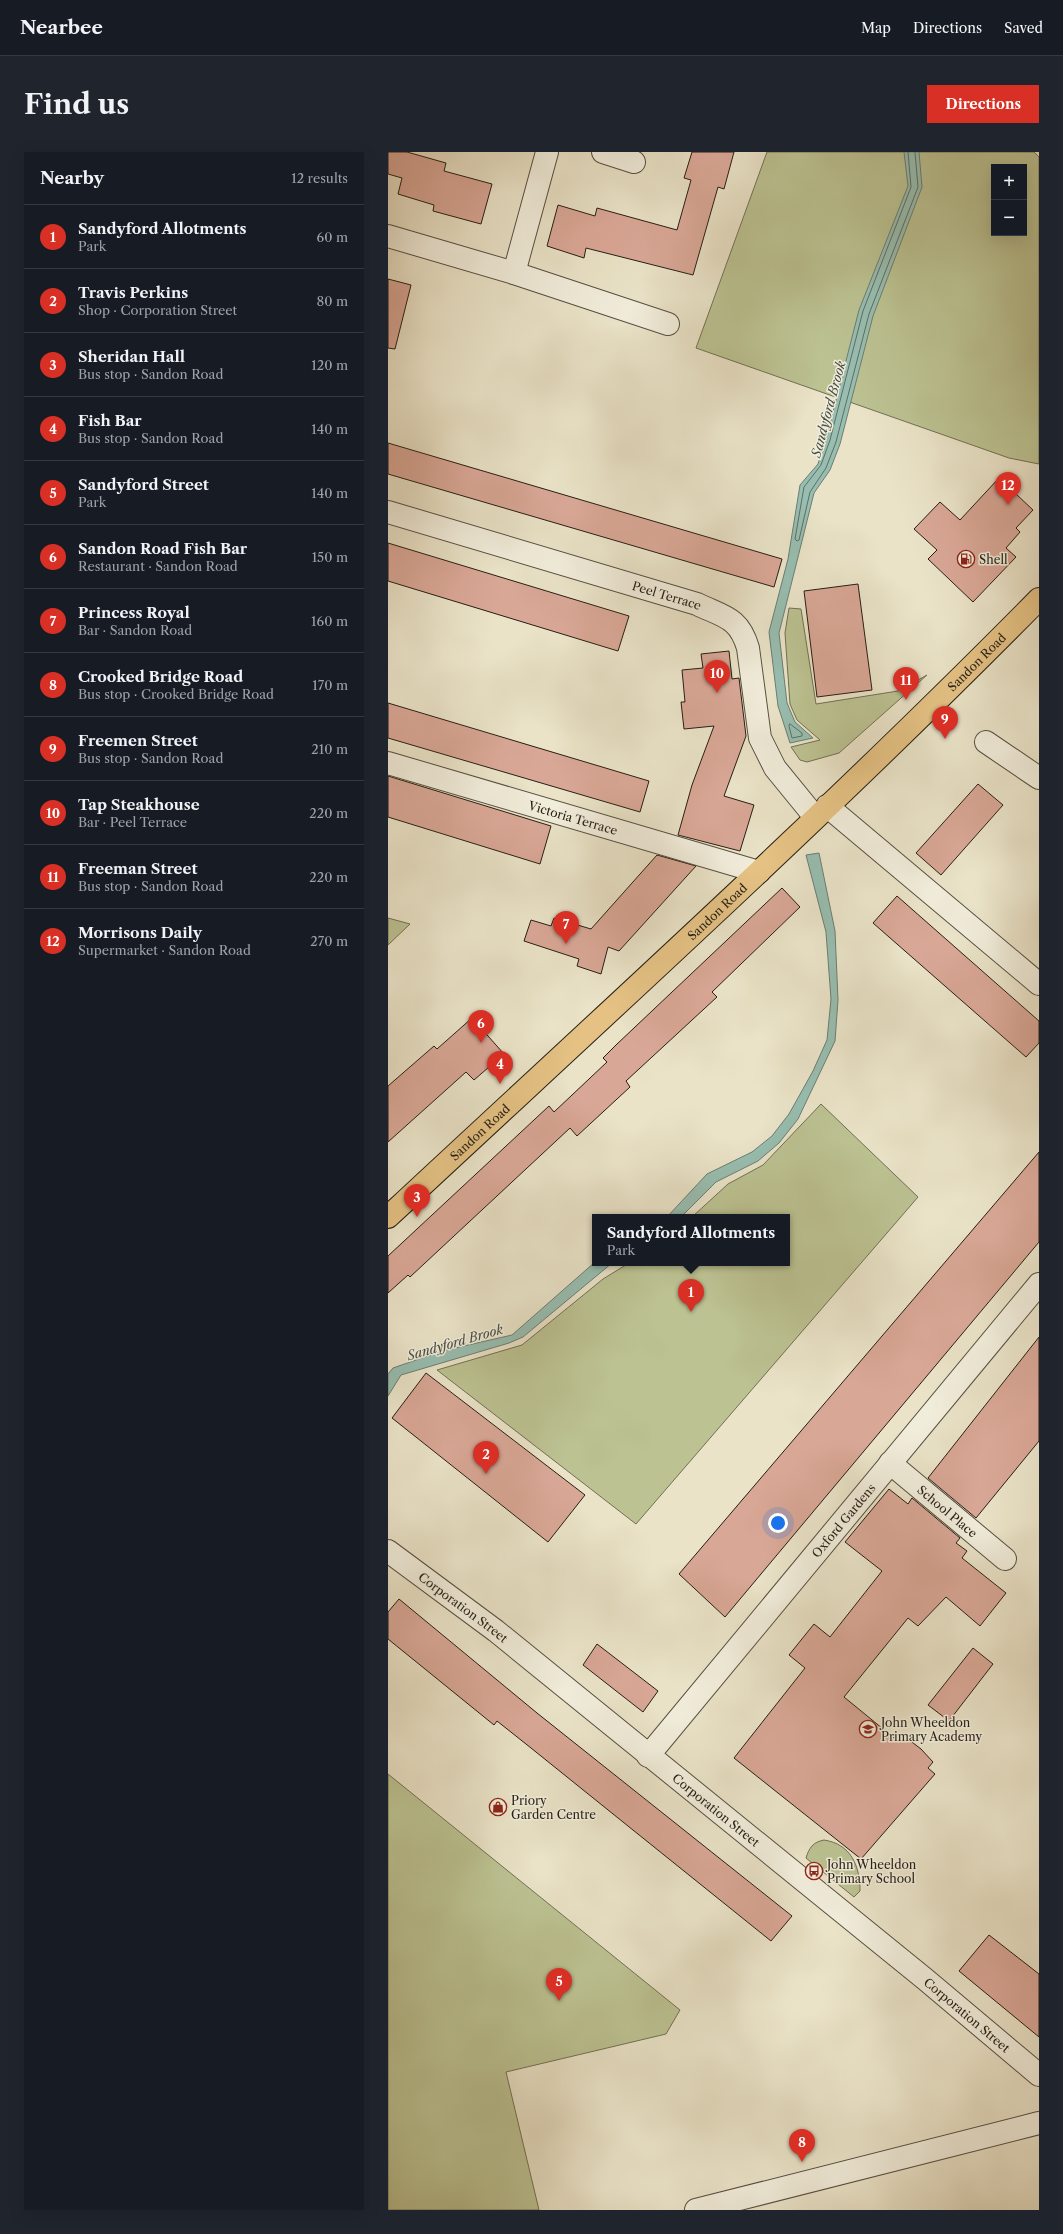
<!DOCTYPE html>
<html lang="en">
<head>
<meta charset="utf-8">
<style>
	body { margin:0; font-family:"Libre Caslon Text",serif; background:#20242c; color:#f1f3f6 }
	.controls { position:absolute; right:12px; top:12px; display:grid; overflow:hidden; border-radius:0px; box-shadow:0 4px 16px #0002 }
	.controls button { width:36px; height:36px; display:grid; place-items:center; padding:0; border:0; border-bottom:1px solid #363941; background:#171b24; color:#f1f3f6; font:20px sans-serif }
	.you { position:absolute; left:390px; top:1371px; width:14px; height:14px; margin:-10px; border:3px solid #fff; border-radius:50%; background:#1a73e8; box-shadow:0 0 0 6px #1a73e833 }
	.badge { display:grid; place-items:center; width:26px; height:26px; border-radius:50%; background:#d93025; color:#fff; font-size:13px; font-weight:700 }
	.pin { position:absolute; translate:-50% -33px; filter:drop-shadow(0 1px 2px #0008) }
	.pin::after { content:''; position:absolute; top:21px; width:14px; height:12px; background:inherit; clip-path:polygon(0 0,100% 0,50% 100%) }
	.popup { position:absolute; left:204px; top:1062px; width:198px; height:52px; box-sizing:border-box; display:grid; place-content:center; border-radius:0px; background:#171b24; filter:drop-shadow(0 1px 3px #0005); font-size:13px; white-space:nowrap; color:#9ea1a6 }
	.popup b { font-size:15px; color:#f1f3f6 }
	.popup::after { content:''; position:absolute; left:50%; top:100%; margin-left:-8px; border:8px solid transparent; border-top-color:#171b24 }
	.list { margin:0; padding:0; list-style:none }
	h2 { display:flex; justify-content:space-between; align-items:center; height:52px; margin:0; padding:0 16px; font-size:17px }
	h2 small { font-size:13px; font-weight:400; color:#9ea1a6 }
	.list li { display:grid; grid-template-columns:26px 1fr auto; gap:12px; align-items:center; box-sizing:border-box; height:64px; padding:0 16px; border-top:1px solid #363941 }
	.list b { display:block; font-size:15px; white-space:nowrap }
	.list p { margin:0; font-size:13px; white-space:nowrap; color:#9ea1a6 }
	.list em { font-size:13px; font-style:normal; color:#9ea1a6 }
	.map { position:relative; flex:none; width:651px; height:2058px; overflow:hidden; border-radius:0px }
	header { display:flex; align-items:center; gap:24px; box-sizing:border-box; height:56px; padding:0 20px; background:#171b24; border-bottom:1px solid #363941 }
	header strong { font-size:19px }
	nav { display:flex; gap:22px; margin-inline-start:auto; font-size:14px }
	.intro { display:flex; align-items:center; justify-content:space-between; box-sizing:border-box; height:96px; padding:0 24px }
	h1 { margin:0; font-size:28px }
	.button { padding:10px 18px; border-radius:0px; background:#d93025; color:#fff; font-size:14px; font-weight:700 }
	main { display:flex; gap:24px; padding:0 24px }
	aside { flex:1; background:#171b24; border-radius:0px; box-shadow:0 4px 16px #0002 }
	.map>svg:first-child { display:block }
	.green { fill:#bcc292; stroke:#717054; fill-rule:evenodd }
	.water { fill:#98beb1; stroke:#6a7e73 }
	.lines { fill:none; stroke-linecap:round; stroke-linejoin:round }
	.shore { stroke:#5f6e63; stroke-width:1 }
	.building { fill:#d9a796; stroke:#261e15 }
	.minor-casing { stroke:#574f42; stroke-width:24 }
	.major-casing { stroke:#261e15; stroke-width:24 }
	.minor { stroke:#f1eddb; stroke-width:22 }
	.major { stroke:#e5c284; stroke-width:22 }
	.labels { text-anchor:middle; dominant-baseline:central; stroke-width:3; stroke-linejoin:round; paint-order:stroke }
	.poi-label { font-size:12px; fill:#261e15; stroke:#f1eddb; text-anchor:start }
	.street-label { font-size:12px; fill:#261e15; stroke:#f1eddb }
	.water-label { font-size:13px; font-style:italic; fill:#484e44; stroke:#f1eddb }
</style>
</head>
<body>
<header>
<strong>Nearbee</strong>
<nav><a>Map</a><a>Directions</a><a>Saved</a></nav>
</header>
<div class="intro"><h1>Find us</h1><a class="button">Directions</a></div>
<main>
<aside>
<h2>Nearby<small>12 results</small></h2>
<ul class="list">
<li><span class="badge">1</span><div><b>Sandyford Allotments</b><p>Park</p></div><em>60 m</em></li>
<li><span class="badge">2</span><div><b>Travis Perkins</b><p>Shop · Corporation Street</p></div><em>80 m</em></li>
<li><span class="badge">3</span><div><b>Sheridan Hall</b><p>Bus stop · Sandon Road</p></div><em>120 m</em></li>
<li><span class="badge">4</span><div><b>Fish Bar</b><p>Bus stop · Sandon Road</p></div><em>140 m</em></li>
<li><span class="badge">5</span><div><b>Sandyford Street</b><p>Park</p></div><em>140 m</em></li>
<li><span class="badge">6</span><div><b>Sandon Road Fish Bar</b><p>Restaurant · Sandon Road</p></div><em>150 m</em></li>
<li><span class="badge">7</span><div><b>Princess Royal</b><p>Bar · Sandon Road</p></div><em>160 m</em></li>
<li><span class="badge">8</span><div><b>Crooked Bridge Road</b><p>Bus stop · Crooked Bridge Road</p></div><em>170 m</em></li>
<li><span class="badge">9</span><div><b>Freemen Street</b><p>Bus stop · Sandon Road</p></div><em>210 m</em></li>
<li><span class="badge">10</span><div><b>Tap Steakhouse</b><p>Bar · Peel Terrace</p></div><em>220 m</em></li>
<li><span class="badge">11</span><div><b>Freeman Street</b><p>Bus stop · Sandon Road</p></div><em>220 m</em></li>
<li><span class="badge">12</span><div><b>Morrisons Daily</b><p>Supermarket · Sandon Road</p></div><em>270 m</em></li>
</ul>
</aside>
<div class="map">
<svg width="651" height="2058" viewBox="0 0 651 2058">
	<rect width="100%" height="100%" fill="#eae3c8"/>
	<filter id="stains"><feTurbulence type="fractalNoise" baseFrequency=".005" numOctaves="4"/><feColorMatrix values="0 0 0 0 .2 0 0 0 0 .09 0 0 0 0 .02 0 0 0 .5 -.17"/></filter>
	<radialGradient id="worn" r=".72"><stop offset=".6" stop-color="#630" stop-opacity="0"/><stop offset="1" stop-color="#630" stop-opacity=".3"/></radialGradient>
	<path class="green" d="M379,0H646L651,5V312L621,306L308,196ZM606,15H636V81H606Z
		M401,456L413,457L428,552L510,539L539,523L451,601L419,610L412,608L403,595L432,588L409,568L402,552L397,481Z
		M0,766L22,772L0,793Z
		M433,952L530,1045L248,1372L49,1218L134,1193L215,1127L241,1111H399V1065H304L340,1032L375,1013Z
		M0,1622L292,1858L278,1882L118,1920L151,2058H0Z
		M436,1688C463,1692 472,1714 472,1739L466,1745L418,1706C421,1696 425,1690 436,1688Z"/>
	<path class="water" d="M516,0H531L534,35L485,164L452,292L442,318L426,341L391,481L399,551L407,570L425,586L402,591L390,554L381,480L400,407L412,333L430,312L438,287L471,158L520,34Z
		M431,701L447,779L450,848L447,889L410,967L391,991L370,1009L328,1030L293,1065H279L319,1022L364,1000L384,984L401,962L425,919L439,888L443,847L438,780L418,703Z
		M207,1110L224,1111L135,1185L121,1191L13,1223L0,1244V1222L5,1216L54,1199L124,1183Z"/>
	<g class="lines">
		<path class="shore" d="M520,0L523,35L475,159L442,288L433,313L416,335L407,387L409,389L411,388L422,340L438,316L448,290L481,162L530,35L527,0
			M402,572L414,581V584L404,586L401,574Z"/>
	</g>
	<path class="building" d="M0,0H19L58,11L56,19L104,32L93,72L45,59L46,53L10,42L14,26L0,22Z
		M304,0H346L336,37L330,35L305,123L198,96L196,106L159,94L170,53L207,64L209,56L289,78L303,28L296,26Z
		M0,127L23,133L7,197L0,196Z
		M0,291L394,407L386,435L0,322Z
		M611,326L645,358L628,376L632,380L618,396L628,405L585,450L540,407L549,398L526,377L552,350L572,368Z
		M0,391L241,464L230,499L0,429Z
		M470,432L484,538L429,545L416,439Z
		M341,499L344,527L351,526L358,584L336,644L366,653L352,699L290,683L304,633L326,574L296,577L293,550H297L294,518L315,516L313,502Z
		M0,551L261,629L252,660L0,586Z
		M0,624L163,674L152,712L0,665Z
		M590,632L615,653L553,723L528,701Z
		M269,703L308,714L231,799L220,795L213,822L189,814L191,807L136,789L143,768L163,774L166,766L203,777Z
		M394,736L412,755L324,840L329,845L238,929L242,935L189,984L182,976L22,1125L20,1123L0,1141V1104L161,954L166,960L219,910L215,906L228,893Z
		M509,744L651,869V891L638,905L485,771Z
		M84,866L116,902L86,928L78,920L0,990V934L46,894L49,897Z
		M651,1000V1090L337,1465L291,1422Z
		M651,1185V1289L588,1366L540,1326Z
		M38,1221L197,1343L160,1390L4,1266Z
		M501,1337L520,1352L524,1346L572,1386L568,1391L579,1399L574,1406L618,1441L592,1474L558,1445L530,1474L520,1466L456,1545L511,1590L516,1584L533,1597L545,1610L540,1616L547,1622L473,1707L346,1606L417,1516L401,1503L426,1472L442,1485L494,1419L457,1390Z
		M11,1447L149,1561L404,1764L383,1789L143,1596L109,1569L106,1573L0,1487V1460Z
		M209,1492L270,1539L255,1560L195,1513Z
		M585,1496L605,1512L561,1569L540,1553Z
		M601,1783L651,1822V1885L571,1819Z"/>
	<g class="lines">
		<defs>
			<g id="minor">
				<path d="M215,0L246,10"/>
				<path d="M0,84L126,121L280,172"/>
				<path d="M126,121L159,0"/>
				<path id="s1" d="M0,360L309,452C336,465 351,465 360,496L372,586L387,616L427,665"/>
				<path d="M598,590L651,626"/>
				<path id="s2" d="M0,611L371,720"/>
				<path d="M439,654L651,832"/>
				<path id="s3" d="M502,1311L617,1407"/>
				<path id="s4" d="M0,1399L108,1479L537,1827L651,1923"/>
				<path id="s5" d="M260,1604L651,1132"/>
				<path d="M308,2058L651,1971"/>
			</g>
			<g id="major">
				<path id="s6" d="M0,1065C219,861 441,660 651,447"/>
			</g>
		</defs>
		<use href="#minor" class="minor-casing"/>
		<use href="#major" class="major-casing"/>
		<use href="#minor" class="minor"/>
		<use href="#major" class="major"/>
	</g>
	<defs>
		<symbol id="fuel-ring" viewBox="-11 -11 22 22"><circle r="9.5" fill="#f1eddb" stroke="#8f2418" stroke-width="1.5"/><path d="M-5.5-6h7V0h2V4h1.3V-2.5L3-4.5l.8-.8L6-3V5H2.5V1h-1V6h-7ZM-4.2-4.7v3.2H.2V-4.7Z" fill="#8f2418"/></symbol>
		<symbol id="school-ring" viewBox="-11 -11 22 22"><circle r="9.5" fill="#f1eddb" stroke="#8f2418" stroke-width="1.5"/><path d="M0-5L7-2L0 1L-7-2ZM-4 1L0 2.5L4 1V4Q0 6-4 4Z" fill="#8f2418"/></symbol>
		<symbol id="shop-ring" viewBox="-11 -11 22 22"><circle r="9.5" fill="#f1eddb" stroke="#8f2418" stroke-width="1.5"/><path d="M-5-2.5h2.3a2.7 3.5 0 0 1 5.4 0H5L5.5 6h-11ZM-1.5-2.5h3a1.5 2.3 0 0 0-3 0Z" fill="#8f2418"/></symbol>
		<symbol id="bus-ring" viewBox="-11 -11 22 22"><circle r="9.5" fill="#f1eddb" stroke="#8f2418" stroke-width="1.5"/><path d="M-5-6H5V4H4V6H2V4H-2V6H-4V4H-5ZM-3.5-4V0h7V-4ZM-3.5 1.2v1.5H-2V1.2ZM2 1.2v1.5H3.5V1.2Z" fill="#8f2418"/></symbol>
	</defs>
	<g fill-rule="evenodd">
		<use href="#fuel-ring" x="568" y="397" width="20" height="20"/>
		<use href="#school-ring" x="470" y="1567" width="20" height="20"/>
		<use href="#shop-ring" x="100" y="1645" width="20" height="20"/>
		<use href="#bus-ring" x="416" y="1709" width="20" height="20"/>
	</g>
	<g class="labels">
		<g class="poi-label">
			<text x="591" y="407">Shell</text>
			<text x="493" y="1570">John Wheeldon<tspan x="493" dy="14">Primary Academy</tspan></text>
			<text x="123" y="1648">Priory<tspan x="123" dy="14">Garden Centre</tspan></text>
			<text x="439" y="1712">John Wheeldon<tspan x="439" dy="14">Primary School</tspan></text>
		</g>
		<g class="street-label">
			<text stroke="none"><textPath href="#s1" startOffset="291">Peel Terrace</textPath></text>
			<text stroke="none"><textPath href="#s6" startOffset="809">Sandon Road</textPath></text>
			<text stroke="none"><textPath href="#s2" startOffset="193">Victoria Terrace</textPath></text>
			<text stroke="none"><textPath href="#s6" startOffset="449">Sandon Road</textPath></text>
			<text stroke="none"><textPath href="#s6" startOffset="125">Sandon Road</textPath></text>
			<text stroke="none"><textPath href="#s3" startOffset="75">School Place</textPath></text>
			<text stroke="none"><textPath href="#s5" startOffset="306">Oxford Gardens</textPath></text>
			<text stroke="none"><textPath href="#s4" startOffset="94">Corporation Street</textPath></text>
			<text stroke="none"><textPath href="#s4" startOffset="418">Corporation Street</textPath></text>
			<text stroke="none"><textPath href="#s4" startOffset="742">Corporation Street</textPath></text>
		</g>
		<g class="water-label">
			<text transform="translate(440 257) rotate(-75)">Sandyford Brook</text>
			<text transform="translate(67 1190) rotate(-16)">Sandyford Brook</text>
		</g>
	</g>
	<rect width="100%" height="100%" filter="url(#stains)"/>
	<rect width="100%" height="100%" fill="url(#worn)"/>
</svg>
<div class="controls">
<button>+</button>
<button>−</button>
</div>
<div class="you"></div>
<div class="pin badge" style="left:303px;top:1160px">1</div>
<div class="popup"><b>Sandyford Allotments</b>Park</div>
<div class="pin badge" style="left:98px;top:1322px">2</div>
<div class="pin badge" style="left:29px;top:1065px">3</div>
<div class="pin badge" style="left:112px;top:932px">4</div>
<div class="pin badge" style="left:171px;top:1849px">5</div>
<div class="pin badge" style="left:93px;top:891px">6</div>
<div class="pin badge" style="left:178px;top:792px">7</div>
<div class="pin badge" style="left:414px;top:2010px">8</div>
<div class="pin badge" style="left:557px;top:587px">9</div>
<div class="pin badge" style="left:329px;top:541px">10</div>
<div class="pin badge" style="left:518px;top:548px">11</div>
<div class="pin badge" style="left:620px;top:353px">12</div>
</div>
</main>
</body>
</html>
